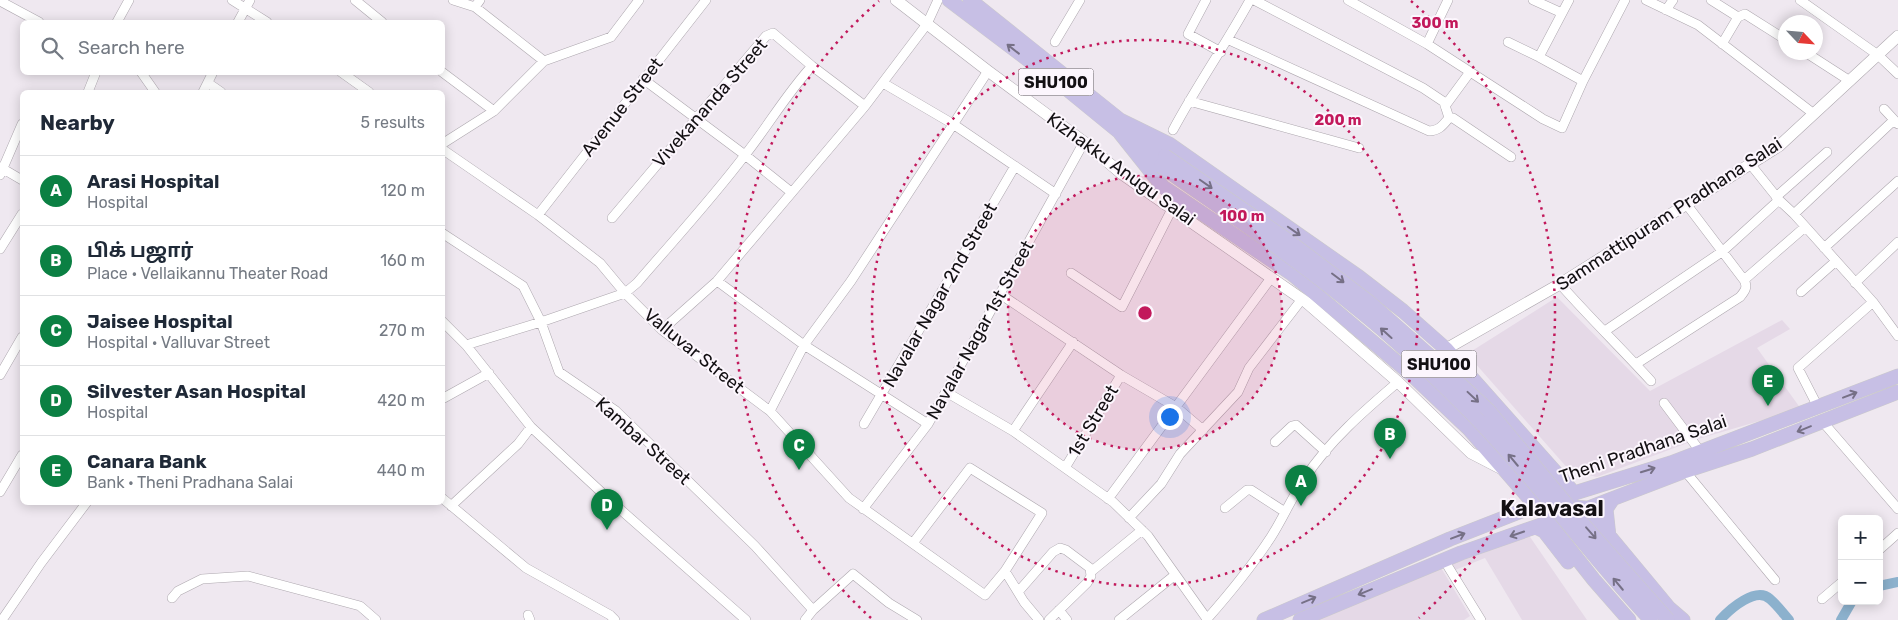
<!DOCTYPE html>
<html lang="en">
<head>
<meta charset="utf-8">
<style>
	body { margin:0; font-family:Rubik,"Noto Sans Tamil",sans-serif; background:#f6f6f7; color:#1f2937 }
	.controls { position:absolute; right:15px; bottom:15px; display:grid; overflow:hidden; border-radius:8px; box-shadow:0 2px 12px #0003 }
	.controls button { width:45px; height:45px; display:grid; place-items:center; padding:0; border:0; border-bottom:1px solid #e0e1e3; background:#fff; color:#1f2937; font:25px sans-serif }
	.compass { position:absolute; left:1778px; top:15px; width:45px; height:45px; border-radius:50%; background:#fff; box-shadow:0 2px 12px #0003; rotate:116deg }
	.you { position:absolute; left:1169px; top:416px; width:18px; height:18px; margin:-12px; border:4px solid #fff; border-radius:50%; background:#1a73e8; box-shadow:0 0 0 8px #1a73e833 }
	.badge { display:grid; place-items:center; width:32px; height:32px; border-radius:50%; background:#0b8043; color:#fff; font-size:16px; font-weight:700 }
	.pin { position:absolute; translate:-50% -41px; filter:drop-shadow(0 1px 2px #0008) }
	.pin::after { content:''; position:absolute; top:26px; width:18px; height:15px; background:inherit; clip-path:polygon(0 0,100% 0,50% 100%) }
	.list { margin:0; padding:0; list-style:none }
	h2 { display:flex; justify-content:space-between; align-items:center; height:65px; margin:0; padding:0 20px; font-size:21px }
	h2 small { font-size:16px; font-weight:400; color:#747a83 }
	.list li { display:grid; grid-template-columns:32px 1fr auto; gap:15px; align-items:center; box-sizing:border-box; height:70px; padding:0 20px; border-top:1px solid #e0e1e3 }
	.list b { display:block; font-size:19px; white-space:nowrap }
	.list p { margin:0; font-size:16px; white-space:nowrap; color:#747a83 }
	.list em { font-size:16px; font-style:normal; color:#747a83 }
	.icon { flex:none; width:28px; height:28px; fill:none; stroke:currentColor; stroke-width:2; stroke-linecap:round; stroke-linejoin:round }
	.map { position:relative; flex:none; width:1898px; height:620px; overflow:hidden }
	.search { position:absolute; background:#fff; box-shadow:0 2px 12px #0003; left:20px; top:20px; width:425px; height:55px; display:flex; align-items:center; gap:12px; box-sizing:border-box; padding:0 18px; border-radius:8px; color:#747a83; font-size:19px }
	.panel { position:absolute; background:#fff; box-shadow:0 2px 12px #0003; left:20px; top:90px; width:425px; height:415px; border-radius:8px }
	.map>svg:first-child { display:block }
	.built { fill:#e5d9e7 }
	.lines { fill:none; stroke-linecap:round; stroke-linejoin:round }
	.canal { stroke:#8cb1cd; stroke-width:10 }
	.minor-casing { stroke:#ada7ae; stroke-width:10 }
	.tertiary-casing { stroke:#ada7ae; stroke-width:12 }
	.primary-casing { stroke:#cbcacb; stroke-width:15 }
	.minor { stroke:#fff; stroke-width:9 }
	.tertiary { stroke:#fff; stroke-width:11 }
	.primary { stroke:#c7bfe5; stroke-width:14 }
	.primary-bridge-casing { stroke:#cbcacb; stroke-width:15; stroke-linecap:butt }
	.primary-bridge { stroke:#c7bfe5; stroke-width:14 }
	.oneway { stroke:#767086 }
	.ring { fill:none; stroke:#c2185b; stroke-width:2.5; stroke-dasharray:2.5 5 }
	.labels { text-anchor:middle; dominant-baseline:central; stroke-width:4; stroke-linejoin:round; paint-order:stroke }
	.shield { fill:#fcf6fd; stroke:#595559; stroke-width:1 }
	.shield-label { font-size:16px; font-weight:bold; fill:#131013 }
	.street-label { font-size:18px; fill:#131013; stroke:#fcf6fd }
	.district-label { font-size:22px; font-weight:bold; fill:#131013; stroke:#fcf6fd }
	.centre { fill:#c2185b; stroke:#fcf6fd; stroke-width:2.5 }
	.ring-label { font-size:15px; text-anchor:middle; font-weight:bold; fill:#c2185b; stroke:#fcf6fd; stroke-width:4; stroke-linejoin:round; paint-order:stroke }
</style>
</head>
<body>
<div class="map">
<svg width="1898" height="620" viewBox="0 0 1898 620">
	<rect width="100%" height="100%" fill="#efe8f0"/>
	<path class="built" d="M1557,297L1650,391L1782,320L1790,329L1757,348L1801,409L1698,439L1597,477L1570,471L1467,354Z
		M1528,534L1587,620H1522L1485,558L1455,570L1448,559Z
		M1440,566L1470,616L1464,620H1307Z"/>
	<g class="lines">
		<path class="canal" d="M1879,586L1898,582
			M1720,620C1730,609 1756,586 1770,599C1777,605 1783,613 1789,620
			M1841,620L1852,601"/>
		<defs>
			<path id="minor" d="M232,0L267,22
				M355,0L382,22
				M453,0L475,7
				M480,0L475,7L544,61
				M1206,0L1188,34L1221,52
				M1254,0L1423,88L1444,102L1449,118
				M1348,0L1427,44L1543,119L1562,128L1583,81L1625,0
				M1533,0L1562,13
				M1646,0L1698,25L1814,114
				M1711,0L1738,17L1722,44
				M1800,0L1878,55L1898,74
				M0,1L39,22
				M1666,10L1673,0
				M1738,17L1745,14L1786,40
				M117,22L129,0
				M238,22L250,0
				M1229,40L1429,131C1439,131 1443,125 1449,118H1453L1511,157
				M1055,42L1080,0
				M1508,42L1539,57L1569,0
				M1427,44L1448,0
				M1805,52L1850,81
				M1539,57L1583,81
				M141,72L155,92
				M341,72L369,92
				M442,72L494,111
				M643,79L745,155L791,192
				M208,83L221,92
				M883,83L953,124L1056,194
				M88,92L96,72
				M203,92L213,72
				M1189,101L1359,148
				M1445,106L1470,72
				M1884,109L1898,124
				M1173,130C1197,85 1226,44 1250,0
				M442,144L494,111L544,61L611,37L639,0
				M442,149L538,215L600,263L625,293L662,330L770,411L849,498L985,595L1005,571L1042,513L970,468L913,543
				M1751,165L1779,200L1794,214L1873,302L1898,336
				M0,167L22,180
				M0,175L22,124
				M1776,197L1827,152
				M1794,214L1894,120
				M538,215L706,0
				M612,218L766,36L773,33L812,66L865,106
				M442,233L523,286L541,322L559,372L616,411L755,546L813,610
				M1824,248L1898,181
				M0,249L22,214
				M1071,273L1122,307L1172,209
				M1744,280L1805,227
				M717,281L804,345L928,424
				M1855,283L1898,242
				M1560,284C1589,317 1621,348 1651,381
				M1801,292L1836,261
				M1000,294L1121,375L1176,407L1203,430
				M442,321L466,345L531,427L613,503L746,620
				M662,330L717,281L865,106L927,24L938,0
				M1605,331L1723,251L1779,200
				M1073,342L1013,431L1113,502L1148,536L1207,619C1230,593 1252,566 1271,537C1283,518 1292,497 1305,478C1328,442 1366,409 1398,382
				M466,345L541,322L625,293L637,283C673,241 711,200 745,155C768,126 787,93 812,66
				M1636,364L1740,297C1745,291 1748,287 1744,280L1687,205
				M0,375L22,337
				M946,392L1013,431
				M442,399L489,373
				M1664,403L1700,451
				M1818,407L1798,368L1873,302
				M770,411L804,345L851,281L988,71
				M1822,421L1898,509
				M864,424L1015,166
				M1275,442L1292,426L1296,425L1326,452
				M1065,468L1121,375
				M1685,471L1775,580
				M0,492L22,455
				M442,498L526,568L610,615L615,620
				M1108,499L1271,278
				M451,506L518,444L531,427
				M1225,508L1247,490H1251L1285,512
				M863,509L928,424L1084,142
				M1129,518L1161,484L1180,454L1238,392L1249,368L1302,299
				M1879,550L1898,533
				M1444,560L1481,620
				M1005,571L1024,602L1039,620
				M1092,571L1142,530
				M1018,592L1053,552L1060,548L1066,550L1090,568L1091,576L1087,583L1049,620
				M172,598L178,591L202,579L248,576L360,606L376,620
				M1822,599L1842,582
				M1059,610L1067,620
				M528,615L530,620
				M2,620L41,563L87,502
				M805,620L813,610L853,574L889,603L917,620
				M1119,620L1175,575"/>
			<path id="tertiary" d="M896,0L988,71L1084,142L1122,174L1306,302L1398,382L1471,453L1502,469
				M1446,349L1560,284L1779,146L1898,36"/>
			<path id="primary" d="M949,0L1068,90L1161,166
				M970,0L1165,156
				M1120,120L1169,144L1359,277L1403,311L1446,349L1574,493L1549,523L1594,580L1629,620
				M1120,133L1163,187L1292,274L1412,375L1469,429L1535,505L1586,508L1669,608L1683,620
				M1565,496L1671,463L1898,376
				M1578,512L1685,471L1752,449L1898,392
				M1536,527L1544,531L1568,562
				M1609,537L1606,509L1612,500
				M1264,620L1450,539L1542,503
				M1300,620L1461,553L1558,519"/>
		</defs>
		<use href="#minor" class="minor-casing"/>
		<use href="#tertiary" class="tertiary-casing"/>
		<use href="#primary" class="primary-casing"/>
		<use href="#minor" class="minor"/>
		<use href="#tertiary" class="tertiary"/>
		<use href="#primary" class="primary"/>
		<defs>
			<path id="primary-bridge" d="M1165,156L1286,239L1369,302L1430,356L1488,410L1582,523L1668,620
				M1161,166C1228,213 1296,258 1359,310C1394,338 1428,370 1460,402C1529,469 1585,550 1651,620"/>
		</defs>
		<use href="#primary-bridge" class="primary-bridge-casing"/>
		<use href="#primary-bridge" class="primary-bridge"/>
	</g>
	<defs><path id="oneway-shaft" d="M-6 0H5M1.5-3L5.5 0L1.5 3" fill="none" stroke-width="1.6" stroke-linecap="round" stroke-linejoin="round" transform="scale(1.25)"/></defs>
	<g class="oneway">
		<use href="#oneway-shaft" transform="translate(1013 49) rotate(-142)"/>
		<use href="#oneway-shaft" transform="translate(1206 184) rotate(35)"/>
		<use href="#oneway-shaft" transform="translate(1294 231) rotate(35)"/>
		<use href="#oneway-shaft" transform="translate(1338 278) rotate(37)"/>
		<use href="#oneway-shaft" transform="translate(1386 333) rotate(-138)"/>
		<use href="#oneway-shaft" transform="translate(1850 395) rotate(-21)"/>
		<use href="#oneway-shaft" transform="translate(1473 397) rotate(43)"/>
		<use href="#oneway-shaft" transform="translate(1804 429) rotate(158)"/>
		<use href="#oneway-shaft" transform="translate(1513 460) rotate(-130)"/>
		<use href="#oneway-shaft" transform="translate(1648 470) rotate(-17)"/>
		<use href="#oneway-shaft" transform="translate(1591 533) rotate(49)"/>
		<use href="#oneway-shaft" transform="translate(1517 534) rotate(161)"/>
		<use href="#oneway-shaft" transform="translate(1458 536) rotate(-21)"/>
		<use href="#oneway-shaft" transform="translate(1618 584) rotate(-130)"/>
		<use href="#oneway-shaft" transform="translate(1365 592) rotate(158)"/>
		<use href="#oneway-shaft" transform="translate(1309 600) rotate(-23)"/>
	</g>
	<circle cx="1145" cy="313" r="137" fill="#c2185b" fill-opacity=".12"/>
	<g class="ring">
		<circle cx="1145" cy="313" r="137"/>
		<circle cx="1145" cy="313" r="273"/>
		<path d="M871 618A410 410 0 0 1 879 1M1411 1A410 410 0 0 1 1419 618"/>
	</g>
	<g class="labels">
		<g class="shield">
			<rect x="1018.5" y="68.5" width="75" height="27" rx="4"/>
			<rect x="1401.5" y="350.5" width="75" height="27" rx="4"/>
		</g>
		<g class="shield-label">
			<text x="1056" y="82">SHU100</text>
			<text x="1439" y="364">SHU100</text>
		</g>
		<g class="street-label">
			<text transform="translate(710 103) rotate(-49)">Vivekananda Street</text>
			<text transform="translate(622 107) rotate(-52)">Avenue Street</text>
			<text transform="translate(1121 169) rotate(36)">Kizhakku Anugu Salai</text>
			<text transform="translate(1669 214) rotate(-33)">Sammattipuram Pradhana Salai</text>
			<text transform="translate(940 295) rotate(-60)">Navalar Nagar 2nd Street</text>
			<text transform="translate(980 330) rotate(-61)">Navalar Nagar 1st Street</text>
			<text transform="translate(694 351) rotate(39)">Valluvar Street</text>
			<text transform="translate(1093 421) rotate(-59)">1st Street</text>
			<text transform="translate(643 441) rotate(42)">Kambar Street</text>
			<text transform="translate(1643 449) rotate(-19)">Theni Pradhana Salai</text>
		</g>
		<g class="district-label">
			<text x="1552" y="508">Kalavasal</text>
		</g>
	</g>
	<circle cx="1145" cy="313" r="8" class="centre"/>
	<g class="ring-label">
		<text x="1435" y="28">300 m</text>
		<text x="1338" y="125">200 m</text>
		<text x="1242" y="221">100 m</text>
	</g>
</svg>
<div class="controls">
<button>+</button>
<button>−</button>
</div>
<svg class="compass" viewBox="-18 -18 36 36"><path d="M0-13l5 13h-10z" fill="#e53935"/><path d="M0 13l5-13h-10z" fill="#747a83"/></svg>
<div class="you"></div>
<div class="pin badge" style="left:1301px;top:506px">A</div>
<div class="pin badge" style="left:1390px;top:459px">B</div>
<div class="pin badge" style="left:799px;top:470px">C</div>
<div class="pin badge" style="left:607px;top:530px">D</div>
<div class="pin badge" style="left:1768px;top:406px">E</div>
<div class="search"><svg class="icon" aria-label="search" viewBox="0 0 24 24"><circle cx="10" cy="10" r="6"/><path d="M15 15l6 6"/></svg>Search here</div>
<section class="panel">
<h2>Nearby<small>5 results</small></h2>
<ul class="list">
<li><span class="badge">A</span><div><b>Arasi Hospital</b><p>Hospital</p></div><em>120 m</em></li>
<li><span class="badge">B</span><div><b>பிக் பஜார்</b><p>Place · Vellaikannu Theater Road</p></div><em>160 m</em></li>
<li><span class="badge">C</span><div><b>Jaisee Hospital</b><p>Hospital · Valluvar Street</p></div><em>270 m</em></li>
<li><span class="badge">D</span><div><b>Silvester Asan Hospital</b><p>Hospital</p></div><em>420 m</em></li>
<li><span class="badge">E</span><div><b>Canara Bank</b><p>Bank · Theni Pradhana Salai</p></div><em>440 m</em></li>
</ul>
</section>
</div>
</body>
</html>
